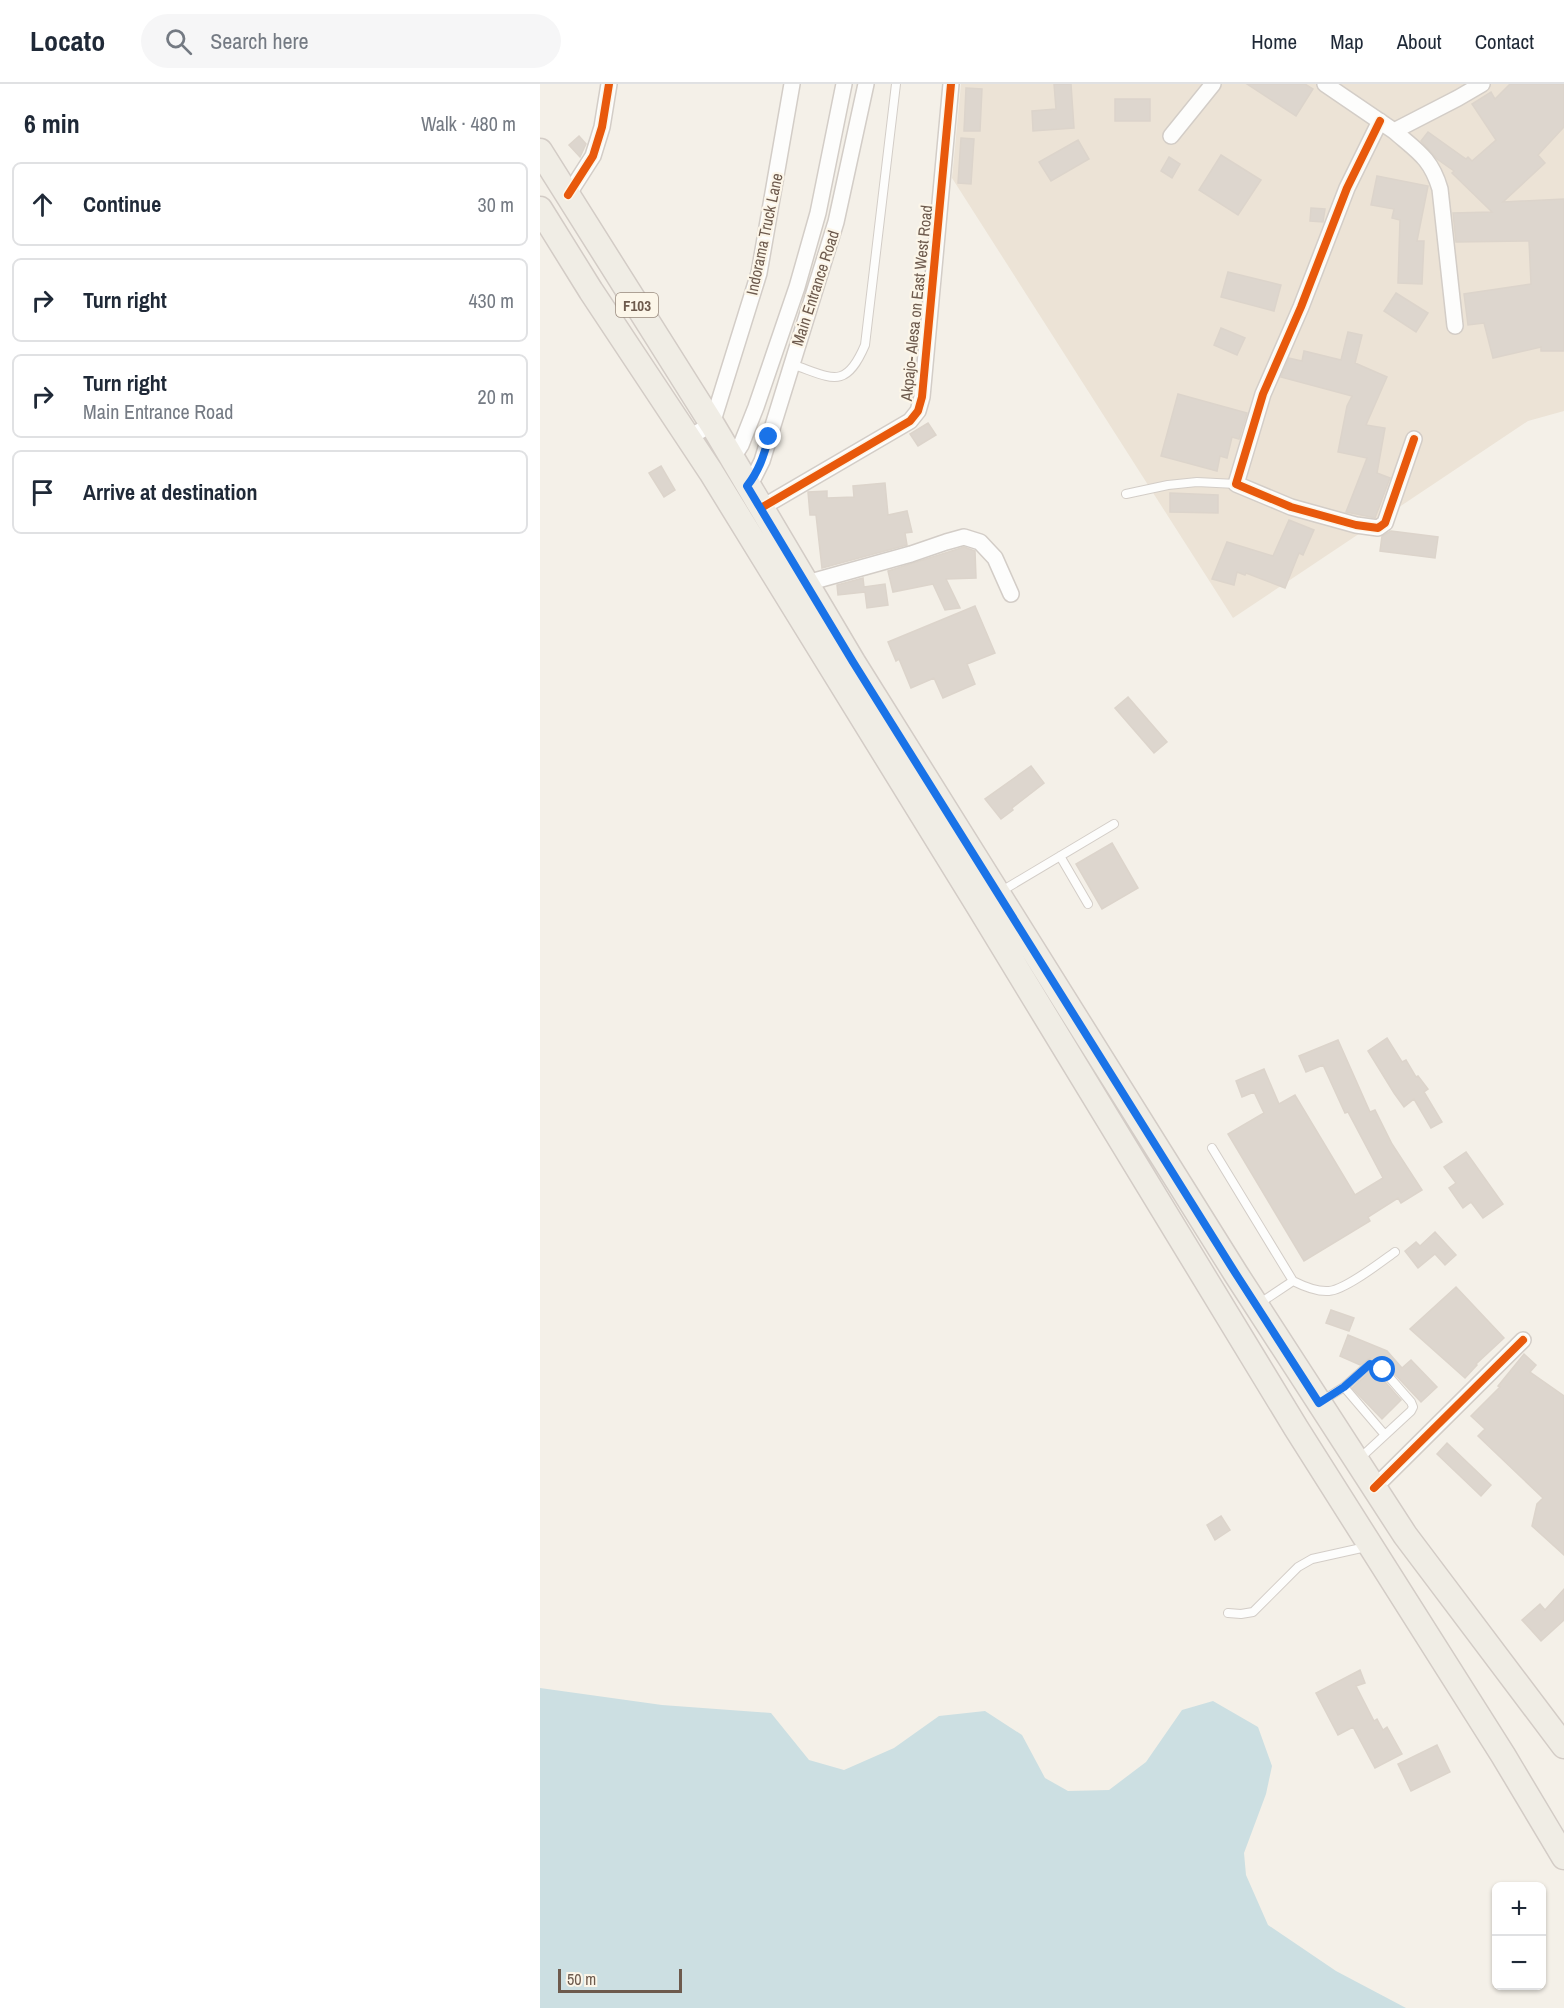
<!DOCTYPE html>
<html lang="en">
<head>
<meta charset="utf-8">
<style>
	body { margin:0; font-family:"Archivo Narrow",sans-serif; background:#f6f6f7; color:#1f2937 }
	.controls { position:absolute; right:18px; bottom:18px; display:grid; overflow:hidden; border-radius:9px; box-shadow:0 2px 4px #0004 }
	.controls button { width:54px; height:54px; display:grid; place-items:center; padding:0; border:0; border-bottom:2px solid #e0e1e3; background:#fff; color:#1f2937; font:30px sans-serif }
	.scale { position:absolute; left:18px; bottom:15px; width:124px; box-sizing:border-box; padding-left:6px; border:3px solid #6d5a4d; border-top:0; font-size:16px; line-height:21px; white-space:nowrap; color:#6d5a4d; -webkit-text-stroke:4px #fcf6e9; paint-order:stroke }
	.stop { position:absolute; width:18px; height:18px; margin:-14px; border:4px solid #1a73e8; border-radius:50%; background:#fff }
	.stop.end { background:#1a73e8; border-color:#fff; box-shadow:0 2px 6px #0008 }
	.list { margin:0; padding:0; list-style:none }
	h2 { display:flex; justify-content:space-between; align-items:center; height:78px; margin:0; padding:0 24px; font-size:26px }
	h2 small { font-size:20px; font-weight:400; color:#747a83 }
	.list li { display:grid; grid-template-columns:39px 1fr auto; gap:18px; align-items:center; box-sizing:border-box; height:84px; margin:0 12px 12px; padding:0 12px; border:2px solid #e0e1e3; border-radius:9px }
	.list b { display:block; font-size:22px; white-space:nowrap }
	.list p { margin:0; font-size:20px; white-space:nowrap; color:#747a83 }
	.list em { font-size:20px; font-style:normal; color:#747a83 }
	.icon { flex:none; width:33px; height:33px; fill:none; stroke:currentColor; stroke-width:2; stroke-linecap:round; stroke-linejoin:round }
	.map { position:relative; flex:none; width:1024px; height:1924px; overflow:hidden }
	header { display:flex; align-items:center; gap:36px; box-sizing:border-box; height:84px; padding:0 30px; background:#fff; border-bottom:2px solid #e0e1e3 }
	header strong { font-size:28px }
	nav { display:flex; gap:33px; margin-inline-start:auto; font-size:21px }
	.search { width:420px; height:54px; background:#f6f6f7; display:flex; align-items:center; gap:15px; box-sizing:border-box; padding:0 21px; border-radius:33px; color:#747a83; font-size:22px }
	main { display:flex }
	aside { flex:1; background:#fff }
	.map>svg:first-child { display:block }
	.residential { fill:#ece3d6 }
	.water { fill:#ccdfe2 }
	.building { fill:#ddd6ce; stroke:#dcd4cb; stroke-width:1.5 }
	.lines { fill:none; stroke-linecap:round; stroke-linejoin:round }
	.lane-casing { stroke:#d3cdc7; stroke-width:10 }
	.street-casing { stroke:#d3cdc7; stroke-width:18 }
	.primary-casing { stroke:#d3ccc6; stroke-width:27 }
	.lane { stroke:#fdfdfc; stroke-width:8 }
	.street { stroke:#fdfdfc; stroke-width:15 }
	.primary { stroke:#f0ede5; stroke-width:24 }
	.cycleway-casing { stroke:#fcf6e9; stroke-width:11 }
	.cycleway { stroke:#e8590c; stroke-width:8 }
	.route { stroke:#1a73e8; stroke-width:8 }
	.labels { text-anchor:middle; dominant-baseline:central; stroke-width:4.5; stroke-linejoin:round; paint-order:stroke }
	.shield { fill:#fcf6e9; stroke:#98897c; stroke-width:1.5 }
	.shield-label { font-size:15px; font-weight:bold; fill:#6d5a4d }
	.street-label { font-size:16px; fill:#6d5a4d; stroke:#fcf6e9 }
</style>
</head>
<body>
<header>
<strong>Locato</strong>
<div class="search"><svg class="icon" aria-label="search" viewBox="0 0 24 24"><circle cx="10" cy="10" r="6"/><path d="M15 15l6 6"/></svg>Search here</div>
<nav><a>Home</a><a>Map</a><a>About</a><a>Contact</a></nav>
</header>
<main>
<aside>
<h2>6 min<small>Walk · 480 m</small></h2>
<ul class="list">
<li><svg class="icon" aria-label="ahead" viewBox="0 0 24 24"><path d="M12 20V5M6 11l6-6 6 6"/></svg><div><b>Continue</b></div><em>30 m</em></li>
<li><svg class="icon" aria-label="right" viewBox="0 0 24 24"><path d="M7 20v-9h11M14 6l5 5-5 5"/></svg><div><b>Turn right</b></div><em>430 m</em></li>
<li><svg class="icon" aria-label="right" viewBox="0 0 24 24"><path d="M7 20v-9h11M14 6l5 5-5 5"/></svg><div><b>Turn right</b><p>Main Entrance Road</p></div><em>20 m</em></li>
<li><svg class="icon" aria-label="arrive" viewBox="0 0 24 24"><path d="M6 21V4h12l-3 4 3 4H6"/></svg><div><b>Arrive at destination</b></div></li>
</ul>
</aside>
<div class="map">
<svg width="1024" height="1924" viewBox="0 0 1024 1924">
	<rect width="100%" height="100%" fill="#f4f0e8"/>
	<path class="residential" d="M421,0H1024V327L988,337L693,534L412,94Z"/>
	<path class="water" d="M0,1604L122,1621L231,1629L269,1676L304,1686L354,1664L399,1632L445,1627L482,1651L505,1694L528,1707L569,1706L606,1678L642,1626L673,1617L718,1643L732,1682L726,1710L704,1769L706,1791L728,1841L796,1887L866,1924H0Z"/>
	<path class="building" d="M514,0H531L534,44L493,47L492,27L516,25Z
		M707,0H765L773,5L756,32Z
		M970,0H1024V43L998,71L1005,79L963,118L1024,115V267H1001V263L953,274L944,239L928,241L924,210L991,200L989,157L916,158L913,129L952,128L912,89L914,87L897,75L881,57L888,48L926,75L928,73L932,77L956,56L932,20L951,8L955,15Z
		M426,4L442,5L440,47H424Z
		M575,15H610V37H575Z
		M39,52L46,60L40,73L29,61Z
		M421,54L434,55L431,100L418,99Z
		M538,56L549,75L511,97L499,78Z
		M681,71L721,96L698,131L659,106Z
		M629,73L640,80L632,94L621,87Z
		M837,92L888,102L877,157H884L882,200L858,199L860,136L852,134L854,125L831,121Z
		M771,124L785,125L783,138L770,137Z
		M688,188L741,201L734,227L681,213Z
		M856,209L888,229L876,248L844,227Z
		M681,244L705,254L697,271L674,261Z
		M808,248L822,251L815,279L847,293L826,341L845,344L837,389L850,394L835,434L806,428L827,374L798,368L807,322L812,312L741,293L749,274L762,277L764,267L801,276Z
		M638,310L707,329L699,355L692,353L687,374L680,372L677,387L621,372Z
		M388,339L396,351L378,362L370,350Z
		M121,382L135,406L124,413L109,389Z
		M345,399L348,431L367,427L372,448L365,449L367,461L282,484L276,431H270L268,408L287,407V414L314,413L313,402Z
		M630,409L678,411V429L630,428Z
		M749,436L774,446L763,471L759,469L745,504L706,489L705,491L697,488L694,501L672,495L687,458L733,472Z
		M851,447L898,453L895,474L840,467L842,452Z
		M424,463L435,467L436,494L406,495L420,524L405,526L393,500L353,508L348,487Z
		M323,494L324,503L345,500L348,521L327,524L325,508L298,511L297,501Z
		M435,522L455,569L427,580L435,600L403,614L394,594L371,604L359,575L356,577L348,558Z
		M588,613L627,658L614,669L575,624Z
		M491,682L504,699L472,724L473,726L461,735L445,715Z
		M572,759L598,804L562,825L536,780Z
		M847,954L862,978L866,976L876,993L878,992L888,1005L884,1008L902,1038L891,1044L874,1015L864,1023L854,1009L828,967Z
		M798,956L830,1028L835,1026L852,1060L882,1106L861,1119L858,1114L828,1133L830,1137L764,1177L688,1050L724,1029L714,1008L702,1013L696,997L724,985L739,1020L755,1011L815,1111L843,1094L808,1028L805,1029L783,981L766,988L759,972Z
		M926,1068L963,1120L943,1134L931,1118L923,1124L909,1104L916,1099L904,1083Z
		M895,1148L916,1171L905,1181L895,1170L878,1184L865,1167L876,1158L880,1162Z
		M916,1203L964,1254L936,1280L937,1281L925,1294L870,1245Z
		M791,1226L814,1234L809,1247L786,1239Z
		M808,1251L847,1267L862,1284L871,1276L897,1303L881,1318L846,1281L830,1274L820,1281L800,1272Z
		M984,1270L996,1281L990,1288L1024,1312V1471L992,1442L997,1420L1003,1414L938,1352L945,1345L931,1332L960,1303L958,1302Z
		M831,1287L839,1291L861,1316L842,1335L812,1304Z
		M907,1359L951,1401L941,1412L897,1370Z
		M681,1432L690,1446L675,1456L667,1441Z
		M1024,1505V1536L1001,1557L982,1536L1000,1520L1005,1526Z
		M820,1586L825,1599L816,1602L834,1637L837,1635L843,1646L847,1643L862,1670L835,1684L813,1643L798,1651L776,1609Z
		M897,1661L910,1688L871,1707L858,1680Z"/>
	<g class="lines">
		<defs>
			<path id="lane" d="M251,280C291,293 305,308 325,261L356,0
				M586,410L628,401L657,398L696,400
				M520,772L548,820
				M460,808L574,740
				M672,1064L753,1197C763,1202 778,1208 789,1207C805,1206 841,1178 855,1168
				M720,1219L753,1197
				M804,1303L845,1351
				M783,1316L804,1303L830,1280L843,1286L871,1318L873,1323L871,1327L818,1376
				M688,1529L701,1530L713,1528L758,1483L772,1475L826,1463"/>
			<path id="street" d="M785,0L854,47L918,14L942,0
				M840,37L807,104L761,223L723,310L696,400L751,423L816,441L838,444L845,439L874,355
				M854,47C877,67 891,74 900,105L915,242
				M631,52L673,0
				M28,111L53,72L62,43L69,0
				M148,354L172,340L219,189L252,0
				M192,375L201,361L216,323L257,203L278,129L304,0
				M207,402L214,393L222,377L296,138L326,0
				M221,424L370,337L378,327L382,313L411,0
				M267,499L371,470L406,458L424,453L440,458L455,474L471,510
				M834,1404L983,1256"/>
			<path id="primary" d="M0,67L172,340L313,578L696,1190L865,1451L1024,1662
				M0,125L51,207L171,388L439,823L756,1344L963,1671L1024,1773"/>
		</defs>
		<use href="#lane" class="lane-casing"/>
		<use href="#street" class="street-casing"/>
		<use href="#primary" class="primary-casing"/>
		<use href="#lane" class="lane"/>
		<use href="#street" class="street"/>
		<use href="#primary" class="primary"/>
		<defs>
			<path id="cycleway" d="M840,37L807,104L761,223L723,310L696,400L751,423L816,441L838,444L845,439L874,355
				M28,111L53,72L62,43L69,0
				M221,424L370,337L378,327L382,313L411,0
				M834,1404L983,1256"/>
		</defs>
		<use href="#cycleway" class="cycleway-casing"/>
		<use href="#cycleway" class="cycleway"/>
	</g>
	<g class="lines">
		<path class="route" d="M229,353C224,371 219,387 207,402L313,578L696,1190L779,1319L804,1303L830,1280L843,1286"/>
	</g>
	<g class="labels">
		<rect class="shield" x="76" y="209" width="42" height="24" rx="4.5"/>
		<g class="shield-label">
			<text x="97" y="221">F103</text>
		</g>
		<g class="street-label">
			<text transform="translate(224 150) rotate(-78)">Indorama Truck Lane</text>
			<text transform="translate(275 204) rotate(-72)">Main Entrance Road</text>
			<text transform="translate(376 219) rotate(-84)">Akpajo- Alesa on East West Road</text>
		</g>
	</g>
</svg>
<div class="controls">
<button>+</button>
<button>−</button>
</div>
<div class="scale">50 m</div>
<div class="stop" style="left:843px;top:1286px"></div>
<div class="stop end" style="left:229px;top:353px"></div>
</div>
</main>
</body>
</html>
